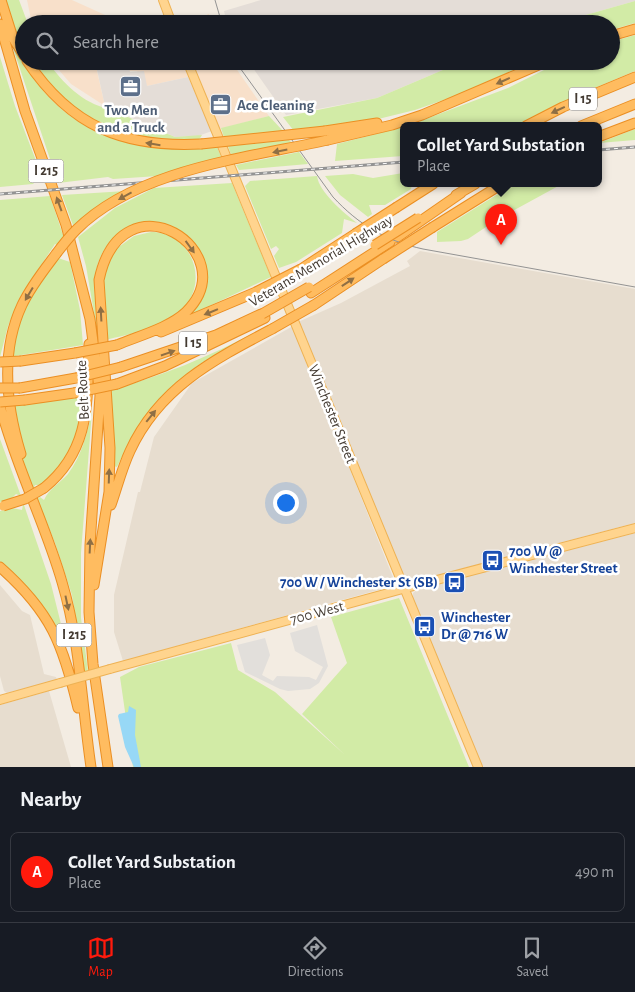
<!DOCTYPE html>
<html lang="en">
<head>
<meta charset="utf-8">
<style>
	body { margin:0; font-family:"Alegreya Sans",sans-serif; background:#242831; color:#f1f3f6 }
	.you { position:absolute; left:285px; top:502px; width:18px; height:18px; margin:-12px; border:4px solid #fff; border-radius:50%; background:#1a73e8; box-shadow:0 0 0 8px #1a73e833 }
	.badge { display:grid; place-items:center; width:32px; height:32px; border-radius:50%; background:#ff1a0c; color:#fff; font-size:16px; font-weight:700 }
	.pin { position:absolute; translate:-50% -41px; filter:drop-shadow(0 1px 2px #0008) }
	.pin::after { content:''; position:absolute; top:26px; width:18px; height:15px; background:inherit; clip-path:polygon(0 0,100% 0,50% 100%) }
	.popup { position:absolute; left:400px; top:122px; width:202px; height:65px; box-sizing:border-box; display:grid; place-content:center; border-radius:8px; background:#171b24; filter:drop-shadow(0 1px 4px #0005); font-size:16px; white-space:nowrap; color:#9ea1a6 }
	.popup b { font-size:19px; color:#f1f3f6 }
	.popup::after { content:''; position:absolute; left:50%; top:100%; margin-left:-10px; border:10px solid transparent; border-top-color:#171b24 }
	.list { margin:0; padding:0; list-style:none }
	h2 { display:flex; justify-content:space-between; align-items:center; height:65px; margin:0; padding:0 20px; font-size:21px }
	h2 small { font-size:16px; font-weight:400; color:#9ea1a6 }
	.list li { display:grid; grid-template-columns:32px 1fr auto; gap:15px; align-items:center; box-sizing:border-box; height:80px; margin:0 10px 10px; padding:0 10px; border:1px solid #363941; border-radius:8px }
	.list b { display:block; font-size:19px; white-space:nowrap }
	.list p { margin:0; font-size:16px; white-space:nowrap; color:#9ea1a6 }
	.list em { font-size:16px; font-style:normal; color:#9ea1a6 }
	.icon { flex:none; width:28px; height:28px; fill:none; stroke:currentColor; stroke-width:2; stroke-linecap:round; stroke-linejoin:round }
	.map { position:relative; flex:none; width:635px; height:767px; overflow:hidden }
	.search { position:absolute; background:#171b24; box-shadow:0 1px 4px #0004; left:15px; right:15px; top:15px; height:55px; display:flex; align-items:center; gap:12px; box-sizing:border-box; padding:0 18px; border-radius:28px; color:#9ea1a6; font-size:19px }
	.sheet { height:155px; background:#171b24 }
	nav { display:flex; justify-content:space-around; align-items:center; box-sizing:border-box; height:70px; border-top:1px solid #363941; background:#171b24; font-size:14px; color:#9ea1a6 }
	nav a { display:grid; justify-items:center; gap:2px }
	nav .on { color:#ff1a0c }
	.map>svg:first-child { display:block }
	.residential { fill:#e7ddcf }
	.commercial { fill:#f8e0ca }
	.industrial { fill:#e4ddd7 }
	.green { fill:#d2eba6 }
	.parking { fill:#e2dfdb }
	.water { fill:#97d8f6 }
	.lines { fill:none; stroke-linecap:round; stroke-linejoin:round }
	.major-casing { stroke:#eeb254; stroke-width:10 }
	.highway-casing { stroke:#eb8f23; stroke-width:11 }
	.major { stroke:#ffd48e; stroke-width:8 }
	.highway { stroke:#ffbc60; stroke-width:9 }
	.tram { stroke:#939393; stroke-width:1 }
	.rail-casing { stroke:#939393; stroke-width:3 }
	.rail { stroke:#fff; stroke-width:1; stroke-dasharray:4; stroke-linecap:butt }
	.major-bridge-casing { stroke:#eeb254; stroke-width:10; stroke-linecap:butt }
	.highway-bridge-casing { stroke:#eb8f23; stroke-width:11; stroke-linecap:butt }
	.major-bridge { stroke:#ffd48e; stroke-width:8 }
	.highway-bridge { stroke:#ffbc60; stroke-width:9 }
	.oneway { fill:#8f6f44 }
	.labels { text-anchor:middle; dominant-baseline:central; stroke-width:5; stroke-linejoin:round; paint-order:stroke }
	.shield { fill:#fff; stroke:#7c7670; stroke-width:1 }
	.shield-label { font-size:14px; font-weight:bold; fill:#443b32 }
	.service-label { font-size:15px; font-weight:bold; fill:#4e5e75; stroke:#fff; text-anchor:start }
	.street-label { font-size:15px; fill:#443b32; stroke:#fff }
	.transit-label { font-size:15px; font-weight:bold; fill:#164399; stroke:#fff; text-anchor:start }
</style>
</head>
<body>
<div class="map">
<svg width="635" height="767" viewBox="0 0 635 767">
	<rect width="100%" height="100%" fill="#f3ece2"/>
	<path class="residential" d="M420,251L635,289V523L412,582L405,580L298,322L341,303L410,266L407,261Z
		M293,326L396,585L123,661L114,632V595L138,492H140L154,437L192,383Z
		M635,533V767H482L413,600V593L418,589Z
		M0,585L22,611L30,615L44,674L56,677L57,680L7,693L4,691L0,676Z
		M49,691L71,767H0V705Z"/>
	<path class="commercial" d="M27,0H72L114,19L128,24H32Z
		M209,14L211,22L218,24H181Z
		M51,61H182L188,77L147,86L137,71H97L105,106L71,84Z
		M193,61H231L269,116L219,129Z"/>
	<path class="industrial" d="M261,0H635V1L554,24H227L224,11Z
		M248,61H464L377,98L286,115Z
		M128,64L130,72L144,71L147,86L188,77L212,131L198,136L175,137L105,106L97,70Z"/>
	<path class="green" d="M6,0H19L28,24H24V48L14,27Z
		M635,1V23L611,30V24H554Z
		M635,35V71L571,98L515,126H407L508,88L562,61H611V42Z
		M11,42C56,130 122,156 217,147L222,159L158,176L113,179L108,177L58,183Z
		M0,57L15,106L45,184L39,178L33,184L0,187Z
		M32,61H47C63,83 82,103 109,109L175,137L202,135L199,140C123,141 77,123 32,61Z
		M464,61H534L458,95L415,110L370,121L294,131L283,117L377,98Z
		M269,116L283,131L224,137L221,128Z
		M403,127V156L335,161L337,144Z
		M635,129V140L599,143Z
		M289,140L293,144L232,157L228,146Z
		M299,152L308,164L239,170L236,165Z
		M403,173L404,184H412L411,189L385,205H369L372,214L368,217L340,195L325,176L353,174L373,178Z
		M317,176C319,192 344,213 357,223L344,219L342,233L296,262L279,268L274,256L279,249L276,246L271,249L245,186L250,181Z
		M232,183L271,277L184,318L202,292C200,278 201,258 194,246C174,210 114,224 100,258C89,284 98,314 99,342L86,266L78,237L115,208L154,188Z
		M514,184H562L498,219L468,239L461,241L437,242V232Z
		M126,191L74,228L62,195Z
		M50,196L64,238L57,245L55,244L20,297L8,326L0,357V200Z
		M151,232C193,232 211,284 180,312C162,329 129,334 105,340L104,278L110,257L116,249L134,236Z
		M58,258L70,262L80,310L83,345L9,357C15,319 36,287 58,258Z
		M274,322C266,333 232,346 217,354C170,379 140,419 117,467L114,466L109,390C168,375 221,351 274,322Z
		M84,396L81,423L68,457L42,485H35L33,491L20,452L9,407Z
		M92,411L81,553V618L88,671L84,672L72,595L55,543L37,499L40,497L44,500C49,489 60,483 68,474C82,455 87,434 92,411Z
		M0,439L21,496L16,494L10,500L0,502Z
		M23,505H24L51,584L65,640H62L39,601L0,563V511L12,508L22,510Z
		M399,598L469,767H133L120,677L139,667L231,643L238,670L275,692L345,755L302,714L347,663L331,617Z"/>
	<path class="parking" d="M317,625L328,666L319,683L310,689L288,691L280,689L245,672L237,645L265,638L270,655L262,675L273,681L277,676L309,677L316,680L323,667L295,651L290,633Z"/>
	<path class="water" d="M129,706L136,710L135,735L141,767H134L125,747L118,716L119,714L128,712Z"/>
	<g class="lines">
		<defs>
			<path id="major" d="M163,0L172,24
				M187,61L478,767
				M110,669L410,587L635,528
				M0,700L60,683"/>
			<path id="highway" d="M1,0L13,38L24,56
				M0,24L25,111L66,225L90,319L100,395L90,545L89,612L93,664L108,767
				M611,36L635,29
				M27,61C71,127 124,148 201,144
				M526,126L563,107L635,77
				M581,126L635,104
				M325,131L377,123
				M598,137L635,123
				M328,140L392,125L422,115L548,61
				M456,195L475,184
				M397,207L433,184
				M433,227L502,184
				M396,238L461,193
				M301,269L355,234
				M311,293L390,242
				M314,305L383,259
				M161,332L256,292
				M21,361L75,353
				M121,367L216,335L261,314
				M117,384L165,366L265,318
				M20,388L76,378
				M25,400L74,393
				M0,406C16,467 45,523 62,582C80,642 82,706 91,767
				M21,454C6,405 0,352 22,305C31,286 44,270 56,254
				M44,488C92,449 87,400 89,344
				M111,505C117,488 122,468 130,451C159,388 213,360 272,329
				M0,567C51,612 63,644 78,708
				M94,585L109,492L110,448L99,280C122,171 247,252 186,312C169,328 138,336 117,345"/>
		</defs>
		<use href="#major" class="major-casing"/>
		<use href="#highway" class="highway-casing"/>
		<use href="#major" class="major"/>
		<use href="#highway" class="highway"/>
		<path class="tram" d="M215,0L222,24
			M235,61L333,197C359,225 386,241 423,249L635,287"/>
		<defs>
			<path id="rail" d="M598,150L635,147
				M0,194L404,162"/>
		</defs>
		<use href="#rail" class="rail-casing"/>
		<use href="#rail" class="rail"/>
		<defs>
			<path id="major-bridge" d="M60,683L110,669"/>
			<path id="highway-bridge" d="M201,144L325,131
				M355,234L397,207
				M375,245L418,218
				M56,254C62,246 69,237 76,230C137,169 246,158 328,140
				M383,259L433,227
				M256,292L301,269
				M262,314L309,287
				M272,329L314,305
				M75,353L117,345
				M0,362L21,361
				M76,378L121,367
				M0,388H20
				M74,393L117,384
				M0,402L25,400
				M3,506L25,499L44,488"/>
		</defs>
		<use href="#major-bridge" class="major-bridge-casing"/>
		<use href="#highway-bridge" class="highway-bridge-casing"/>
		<use href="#major-bridge" class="major-bridge"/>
		<use href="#highway-bridge" class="highway-bridge"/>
	</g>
	<defs><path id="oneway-solid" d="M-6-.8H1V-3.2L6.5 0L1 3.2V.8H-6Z" transform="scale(1.25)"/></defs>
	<g class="oneway">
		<use href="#oneway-solid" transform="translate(503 81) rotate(156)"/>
		<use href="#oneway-solid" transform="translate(558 110) rotate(155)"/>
		<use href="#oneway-solid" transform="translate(153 144) rotate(-171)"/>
		<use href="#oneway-solid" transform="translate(280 151) rotate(168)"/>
		<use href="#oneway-solid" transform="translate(125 196) rotate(151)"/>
		<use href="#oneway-solid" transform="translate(59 204) rotate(-110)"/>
		<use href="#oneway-solid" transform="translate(190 247) rotate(54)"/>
		<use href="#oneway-solid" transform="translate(348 282) rotate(-34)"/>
		<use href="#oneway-solid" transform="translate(29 294) rotate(121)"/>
		<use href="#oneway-solid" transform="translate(211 312) rotate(158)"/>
		<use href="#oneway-solid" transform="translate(101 314) rotate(-93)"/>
		<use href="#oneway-solid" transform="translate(168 353) rotate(-19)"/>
		<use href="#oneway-solid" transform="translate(151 416) rotate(-51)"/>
		<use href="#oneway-solid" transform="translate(109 476) rotate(-88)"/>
		<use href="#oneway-solid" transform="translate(90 546) rotate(-87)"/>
		<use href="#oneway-solid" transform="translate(67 603) rotate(78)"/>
	</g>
	<defs>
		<symbol id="office-square" viewBox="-11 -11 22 22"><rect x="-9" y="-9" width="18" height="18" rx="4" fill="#5c6f8a" stroke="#fff"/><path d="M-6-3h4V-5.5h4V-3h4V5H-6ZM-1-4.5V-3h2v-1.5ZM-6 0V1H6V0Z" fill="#fff"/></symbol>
		<symbol id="bus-square" viewBox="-11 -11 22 22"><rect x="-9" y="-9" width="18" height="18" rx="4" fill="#1a4fb4" stroke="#fff"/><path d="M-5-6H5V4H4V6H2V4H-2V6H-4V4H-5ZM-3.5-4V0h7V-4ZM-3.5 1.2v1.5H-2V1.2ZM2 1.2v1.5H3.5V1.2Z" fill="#fff"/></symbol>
	</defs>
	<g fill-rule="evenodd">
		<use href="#office-square" x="118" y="74" width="25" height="25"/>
		<use href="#office-square" x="208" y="92" width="25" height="25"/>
		<use href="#bus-square" x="480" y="548" width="25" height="25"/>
		<use href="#bus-square" x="442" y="570" width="25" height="25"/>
		<use href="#bus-square" x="412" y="614" width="25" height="25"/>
	</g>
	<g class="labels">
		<g class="shield">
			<rect x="569" y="87.5" width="28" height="23" rx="4"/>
			<rect x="28.5" y="159.5" width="35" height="23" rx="4"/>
			<rect x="179" y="331.5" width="28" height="23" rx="4"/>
			<rect x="56.5" y="623.5" width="35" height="23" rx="4"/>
		</g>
		<g class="shield-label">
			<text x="583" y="99">I 15</text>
			<text x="46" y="171">I 215</text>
			<text x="193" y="343">I 15</text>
			<text x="74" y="635">I 215</text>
		</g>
		<g class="service-label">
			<text x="237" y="105">Ace Cleaning</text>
			<text x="131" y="110" text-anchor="middle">Two Men<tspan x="131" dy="17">and a Truck</tspan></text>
		</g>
		<g class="street-label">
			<text transform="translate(321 261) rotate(-31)">Veterans Memorial Highway</text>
			<text transform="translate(83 390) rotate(-93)">Belt Route</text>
			<text transform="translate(332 414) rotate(68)">Winchester Street</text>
			<text transform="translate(317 613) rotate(-15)">700 West</text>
		</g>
		<g class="transit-label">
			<text x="509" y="551">700 W @<tspan x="509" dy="17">Winchester Street</tspan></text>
			<text x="438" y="582" text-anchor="end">700 W / Winchester St (SB)</text>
			<text x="441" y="617">Winchester<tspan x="441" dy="17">Dr @ 716 W</tspan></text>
		</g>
	</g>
</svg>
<div class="you"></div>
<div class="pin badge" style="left:501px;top:245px">A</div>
<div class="popup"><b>Collet Yard Substation</b>Place</div>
<div class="search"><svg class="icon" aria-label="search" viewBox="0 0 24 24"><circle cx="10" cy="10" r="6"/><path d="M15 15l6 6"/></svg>Search here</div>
</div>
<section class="sheet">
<h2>Nearby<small></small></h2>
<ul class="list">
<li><span class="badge">A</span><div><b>Collet Yard Substation</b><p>Place</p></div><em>490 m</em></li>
</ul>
</section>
<nav>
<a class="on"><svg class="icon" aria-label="map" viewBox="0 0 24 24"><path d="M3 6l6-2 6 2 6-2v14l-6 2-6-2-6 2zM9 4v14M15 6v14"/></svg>Map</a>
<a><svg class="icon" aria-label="directions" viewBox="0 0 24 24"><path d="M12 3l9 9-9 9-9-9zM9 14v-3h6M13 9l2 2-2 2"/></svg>Directions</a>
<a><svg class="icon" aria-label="saved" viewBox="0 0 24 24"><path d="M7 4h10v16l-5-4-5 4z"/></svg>Saved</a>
</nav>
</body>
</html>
